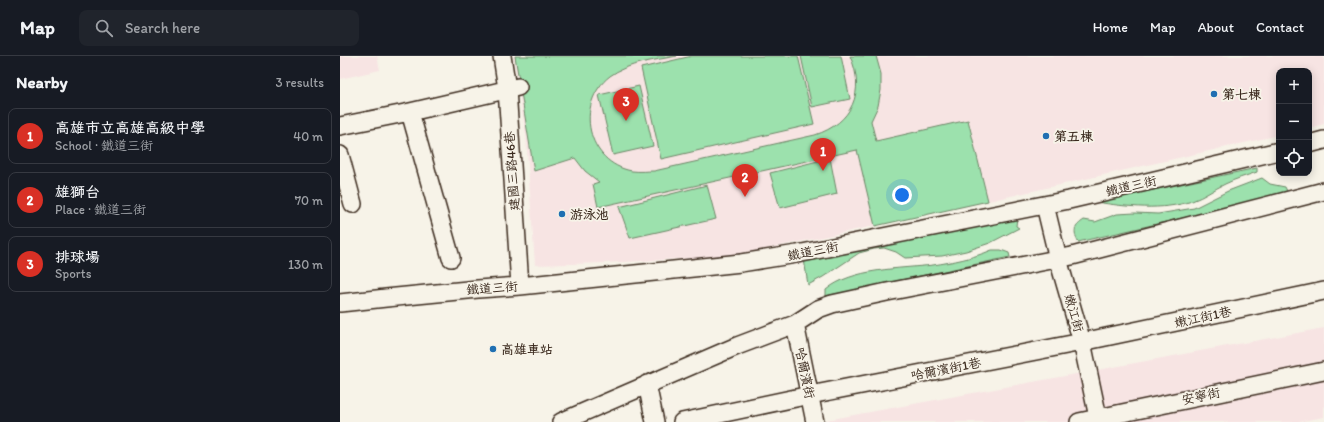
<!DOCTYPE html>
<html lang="en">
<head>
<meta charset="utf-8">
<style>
	body { margin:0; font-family:Itim,"LXGW WenKai TC",sans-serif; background:#20242c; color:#f1f3f6 }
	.controls { position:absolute; right:12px; top:12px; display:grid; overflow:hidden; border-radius:8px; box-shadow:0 2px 10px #0003 }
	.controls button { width:36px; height:36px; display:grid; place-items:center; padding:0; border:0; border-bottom:1px solid #363941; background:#171b24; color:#f1f3f6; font:20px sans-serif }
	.you { position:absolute; left:562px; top:139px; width:14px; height:14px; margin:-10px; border:3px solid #fff; border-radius:50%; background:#1a73e8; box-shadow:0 0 0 6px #1a73e833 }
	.badge { display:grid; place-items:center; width:26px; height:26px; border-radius:50%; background:#d93025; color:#fff; font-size:13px; font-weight:700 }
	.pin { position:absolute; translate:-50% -33px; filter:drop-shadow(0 1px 2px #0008) }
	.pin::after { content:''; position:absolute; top:21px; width:14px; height:12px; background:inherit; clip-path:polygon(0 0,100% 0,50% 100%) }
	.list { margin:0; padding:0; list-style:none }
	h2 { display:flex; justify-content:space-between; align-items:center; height:52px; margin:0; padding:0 16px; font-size:17px }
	h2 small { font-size:13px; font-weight:400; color:#9ea1a6 }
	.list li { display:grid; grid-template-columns:26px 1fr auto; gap:12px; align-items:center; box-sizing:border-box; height:56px; margin:0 8px 8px; padding:0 8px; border:1px solid #363941; border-radius:8px }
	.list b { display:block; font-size:15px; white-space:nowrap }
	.list p { margin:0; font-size:13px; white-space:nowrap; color:#9ea1a6 }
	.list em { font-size:13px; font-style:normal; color:#9ea1a6 }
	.icon { flex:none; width:22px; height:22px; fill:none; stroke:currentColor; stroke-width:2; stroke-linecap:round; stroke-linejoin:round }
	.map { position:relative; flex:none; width:984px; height:366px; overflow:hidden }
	header { display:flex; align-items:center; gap:24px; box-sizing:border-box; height:56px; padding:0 20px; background:#171b24; border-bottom:1px solid #363941 }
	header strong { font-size:19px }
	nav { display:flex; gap:22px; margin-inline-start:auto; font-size:14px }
	.search { width:280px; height:36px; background:#20242c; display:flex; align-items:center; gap:10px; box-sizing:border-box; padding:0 14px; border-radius:8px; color:#9ea1a6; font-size:15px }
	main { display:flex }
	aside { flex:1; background:#171b24 }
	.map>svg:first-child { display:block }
	.built { fill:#f7e4e3 }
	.green { fill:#9ce1ad; stroke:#6c8666 }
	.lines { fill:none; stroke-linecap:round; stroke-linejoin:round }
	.minor-casing { stroke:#3b2a1e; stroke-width:20 }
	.minor { stroke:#f7f3e8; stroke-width:17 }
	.poi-dot { fill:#1f6fb2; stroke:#f7f3e8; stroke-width:1.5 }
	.labels { text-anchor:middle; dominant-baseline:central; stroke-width:3.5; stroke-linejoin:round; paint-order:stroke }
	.poi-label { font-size:13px; font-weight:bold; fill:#3b2a1e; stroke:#f7f3e8; text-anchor:start }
	.street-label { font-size:13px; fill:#3b2a1e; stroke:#f7f3e8 }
</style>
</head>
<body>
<header>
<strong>Map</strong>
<div class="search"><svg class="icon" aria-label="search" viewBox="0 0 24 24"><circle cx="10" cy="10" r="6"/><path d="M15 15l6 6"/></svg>Search here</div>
<nav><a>Home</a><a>Map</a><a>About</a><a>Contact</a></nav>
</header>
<main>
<aside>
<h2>Nearby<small>3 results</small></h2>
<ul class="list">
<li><span class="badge">1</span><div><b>高雄市立高雄高級中學</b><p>School · 鐵道三街</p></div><em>40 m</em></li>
<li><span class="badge">2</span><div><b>雄獅台</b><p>Place · 鐵道三街</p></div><em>70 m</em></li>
<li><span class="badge">3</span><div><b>排球場</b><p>Sports</p></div><em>130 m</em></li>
</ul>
</aside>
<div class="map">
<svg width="984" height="366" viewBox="0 0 984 366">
	<rect width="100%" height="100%" fill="#f7f3e8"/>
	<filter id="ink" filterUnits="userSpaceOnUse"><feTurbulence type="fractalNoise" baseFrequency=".025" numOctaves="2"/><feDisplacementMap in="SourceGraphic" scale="8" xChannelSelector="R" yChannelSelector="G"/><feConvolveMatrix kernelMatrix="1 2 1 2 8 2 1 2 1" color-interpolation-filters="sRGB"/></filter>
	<g filter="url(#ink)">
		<path class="built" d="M0,0H37L40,14L0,23Z
			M173,0H984V68L969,72V15H939V79L623,151L393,200L265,207L195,209L186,80Z
			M984,272V361L958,366H476Z"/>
		<path class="green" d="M175,0H337C317,4 287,7 270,20C234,48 247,107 292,115C300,116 307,115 314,115L475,79C512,67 526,36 510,0H536L541,18V34L538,50L531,65L536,85L628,64L648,145L535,170L517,94L258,151L253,128L259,126L245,115L235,102L194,115Z
			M352,0H458L474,68L321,103L301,12Z
			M461,0H501L510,43L472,51Z
			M299,30L313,90L273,99L259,39Z
			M490,102L497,138L440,152L430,117Z
			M917,112V116C906,120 895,123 885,128C874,133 864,141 852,145C822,155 787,151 756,146Z
			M922,122L930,128L945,131L947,135L943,139L738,186C733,174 734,171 744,164L755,166L777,158L795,157L818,158L854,152L888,135Z
			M367,129L376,163L290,182L279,151Z
			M677,161L676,170L679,172L650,187L626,195L602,200L565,202L556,196L544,192L534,193L519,197L483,221L468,229L464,203Z
			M652,194H661L669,197L670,201L486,240V234C512,212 560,213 593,209C613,206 633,202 652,194Z"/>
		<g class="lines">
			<defs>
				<path id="minor" d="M162,0L167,33L180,230
					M70,56L111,202
					M0,70L70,56L178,31
					M969,88L984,84
					M0,99L13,148
					M705,149L718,203L742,286L759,366
					M0,247L46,242L138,233L180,230L401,207L457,198L729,144L939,95
					M455,268L475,366
					M307,328L315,366
					M221,366L397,290L455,268L478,253L492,248L547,236L732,200L984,135
					M342,366L470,339L742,286L984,235
					M739,366L984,315"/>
			</defs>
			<use href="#minor" class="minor-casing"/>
			<use href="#minor" class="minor"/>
		</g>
	</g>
	<g class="poi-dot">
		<circle cx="874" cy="38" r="4"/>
		<circle cx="706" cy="80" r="4"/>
		<circle cx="222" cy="158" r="4"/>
		<circle cx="153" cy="293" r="4"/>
	</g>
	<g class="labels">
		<g class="poi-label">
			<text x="882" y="38">第七棟</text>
			<text x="714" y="80">第五棟</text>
			<text x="230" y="158">游泳池</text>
			<text x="161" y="293">高雄車站</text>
		</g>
		<g class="street-label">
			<text transform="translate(172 115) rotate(-94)">建國三路46巷</text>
			<text transform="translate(791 130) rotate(-13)">鐵道三街</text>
			<text transform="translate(473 195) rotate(-11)">鐵道三街</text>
			<text transform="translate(152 232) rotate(-4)">鐵道三街</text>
			<text transform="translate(734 257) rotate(74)">嫩江街</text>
			<text transform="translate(863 261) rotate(-12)">嫩江街1巷</text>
			<text transform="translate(606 313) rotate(-11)">哈爾濱街1巷</text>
			<text transform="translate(465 317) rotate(78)">哈爾濱街</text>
			<text transform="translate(861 340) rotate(-12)">安寧街</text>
		</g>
	</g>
</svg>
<div class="controls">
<button>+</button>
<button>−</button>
<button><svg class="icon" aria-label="locate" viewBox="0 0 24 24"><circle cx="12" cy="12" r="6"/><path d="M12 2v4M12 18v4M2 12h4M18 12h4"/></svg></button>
</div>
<div class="you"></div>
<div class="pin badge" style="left:483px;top:115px">1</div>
<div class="pin badge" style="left:405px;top:141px">2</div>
<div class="pin badge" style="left:286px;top:65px">3</div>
</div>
</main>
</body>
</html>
